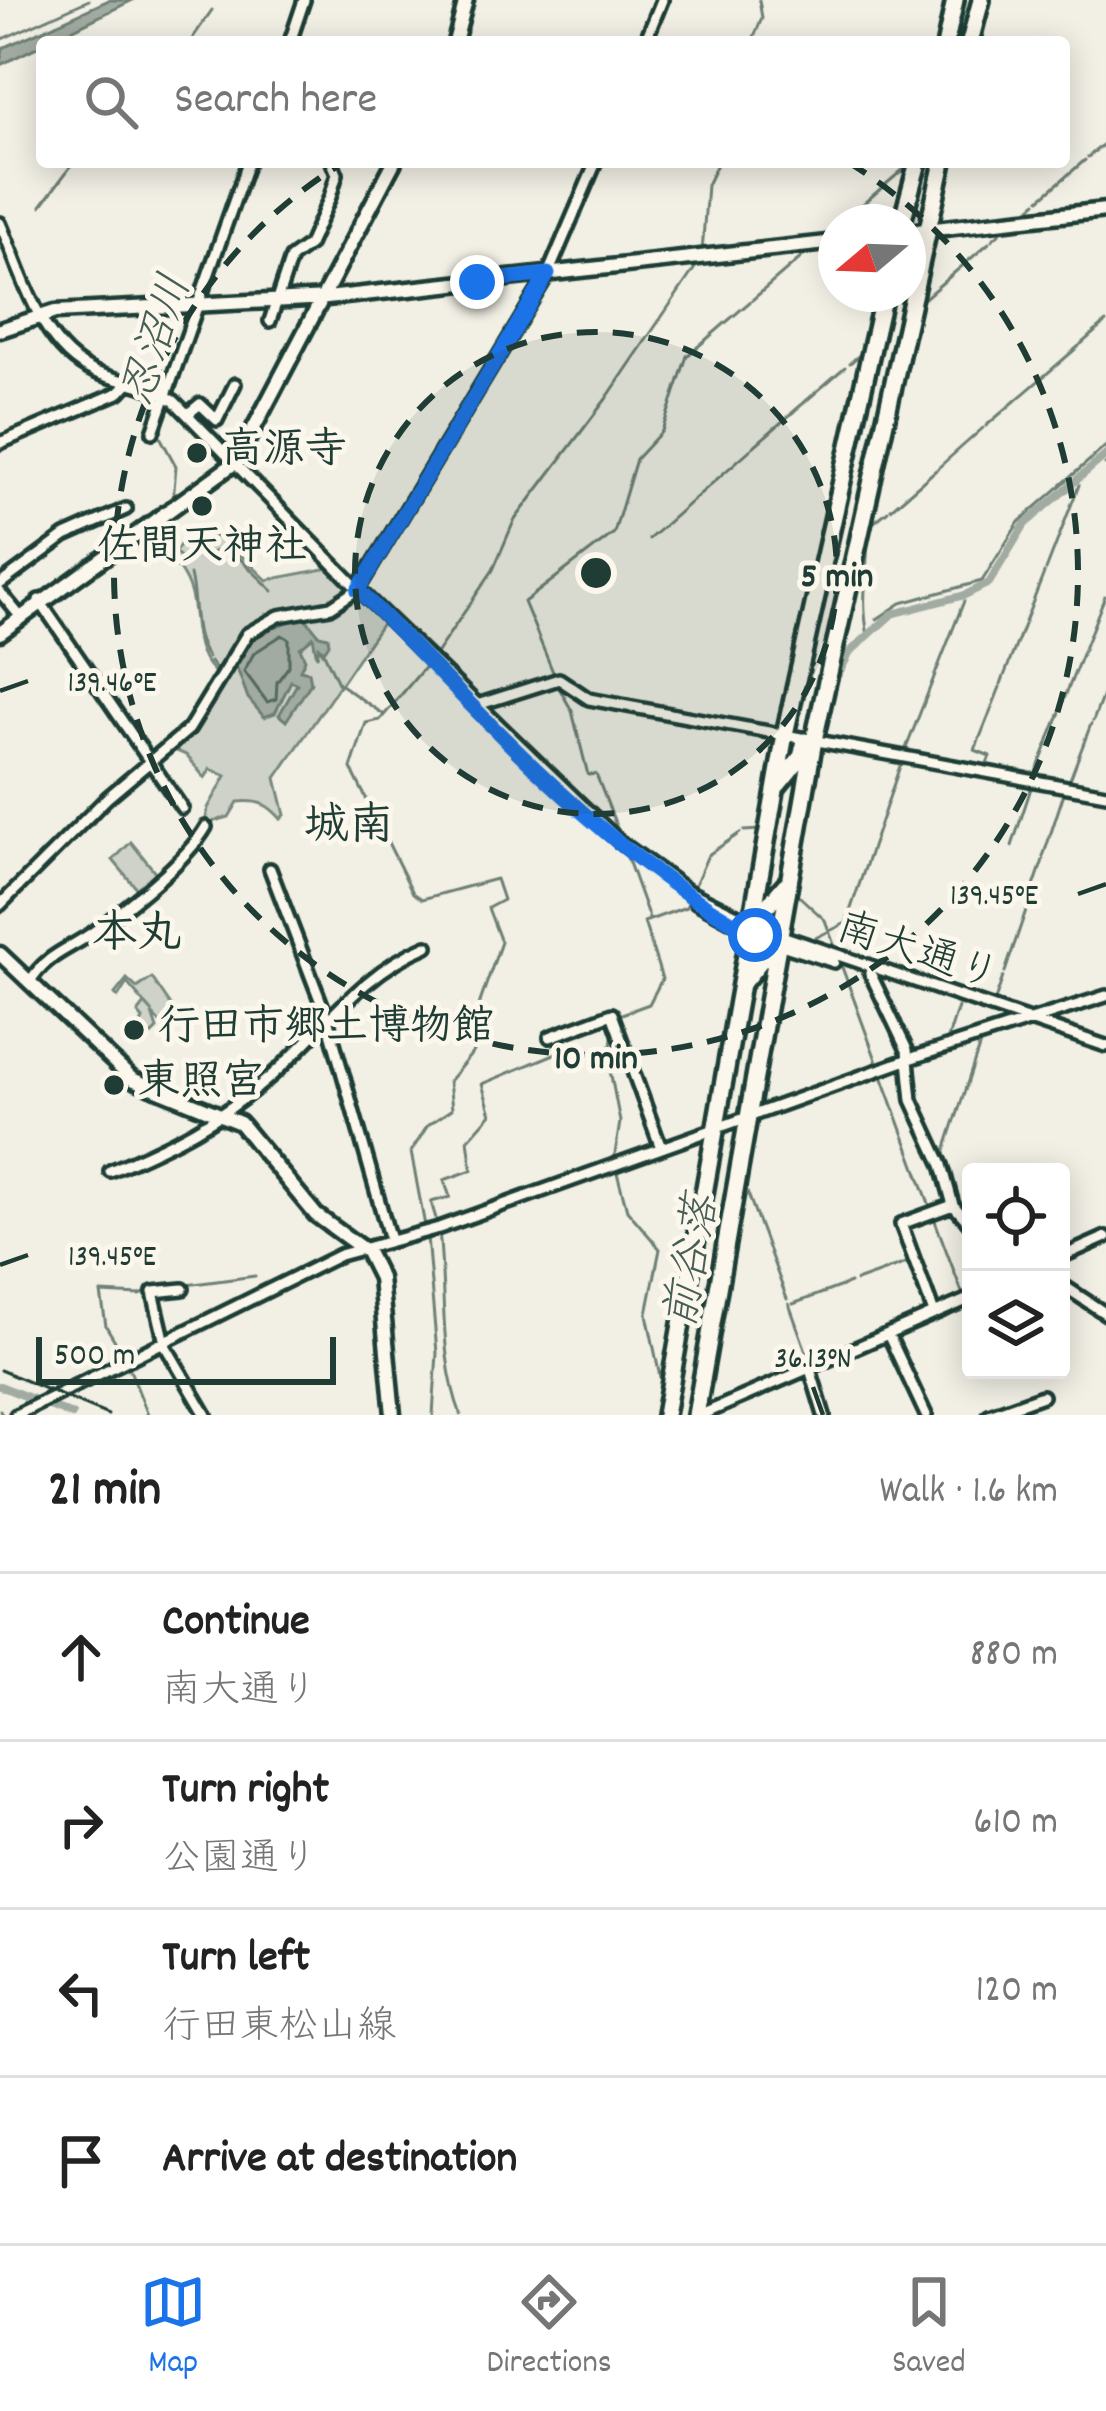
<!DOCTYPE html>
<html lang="en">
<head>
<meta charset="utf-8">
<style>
	body { margin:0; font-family:Dekko,"Klee One",sans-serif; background:#f2f2f2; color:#222 }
	.controls { position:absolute; right:36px; bottom:36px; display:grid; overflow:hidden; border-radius:12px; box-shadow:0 6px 30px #0003 }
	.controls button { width:108px; height:108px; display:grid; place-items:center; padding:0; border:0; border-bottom:3px solid #e0e0e0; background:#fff; color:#222; font:60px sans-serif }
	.compass { position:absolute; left:818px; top:204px; width:108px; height:108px; border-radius:50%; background:#fff; box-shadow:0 6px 30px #0003; rotate:251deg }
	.scale { position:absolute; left:36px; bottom:30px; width:300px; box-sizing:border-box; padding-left:12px; border:6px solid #1f3d34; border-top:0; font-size:33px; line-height:42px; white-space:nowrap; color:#1f3d34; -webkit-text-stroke:9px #fbf7ec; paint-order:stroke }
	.stop { position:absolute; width:36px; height:36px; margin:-27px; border:9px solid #1a73e8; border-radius:50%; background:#fff }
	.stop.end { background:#1a73e8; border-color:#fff; box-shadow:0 3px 12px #0008 }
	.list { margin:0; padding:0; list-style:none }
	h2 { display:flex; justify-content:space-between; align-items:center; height:156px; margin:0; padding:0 48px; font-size:51px }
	h2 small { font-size:39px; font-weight:400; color:#767676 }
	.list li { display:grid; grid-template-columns:78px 1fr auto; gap:36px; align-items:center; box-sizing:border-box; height:168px; padding:0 48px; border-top:3px solid #e0e0e0 }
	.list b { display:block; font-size:45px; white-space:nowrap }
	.list p { margin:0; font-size:39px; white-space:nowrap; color:#767676 }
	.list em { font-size:39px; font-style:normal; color:#767676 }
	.icon { flex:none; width:66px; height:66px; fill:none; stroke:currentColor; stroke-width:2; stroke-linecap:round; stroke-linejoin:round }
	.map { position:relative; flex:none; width:1106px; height:1415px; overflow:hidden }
	.search { position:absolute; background:#fff; box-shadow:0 6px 30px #0003; left:36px; right:36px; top:36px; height:132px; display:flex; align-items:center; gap:30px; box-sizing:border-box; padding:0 42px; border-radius:12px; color:#767676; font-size:45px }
	.sheet { height:828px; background:#fff }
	nav { display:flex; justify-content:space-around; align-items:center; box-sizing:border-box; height:168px; border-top:3px solid #e0e0e0; background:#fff; font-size:33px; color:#767676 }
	nav a { display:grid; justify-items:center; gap:6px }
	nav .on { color:#1a73e8 }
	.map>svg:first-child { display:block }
	.green { fill:#cfd2c8; stroke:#77887e; stroke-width:3 }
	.water { fill:#a2aba1; stroke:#6e7f75; stroke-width:3 }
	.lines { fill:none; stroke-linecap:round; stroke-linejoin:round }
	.shore { stroke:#536960; stroke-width:3 }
	.stream { stroke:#6e7f75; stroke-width:3 }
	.river { stroke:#a2aba1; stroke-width:8 }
	.minor-casing { stroke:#1f3d34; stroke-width:18 }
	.major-casing { stroke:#1f3d34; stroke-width:21 }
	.highway-casing { stroke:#1f3d34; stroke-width:24 }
	.minor { stroke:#fbf7ec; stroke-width:9 }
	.major { stroke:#fbf7ec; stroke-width:12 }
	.highway { stroke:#fbf7ec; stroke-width:15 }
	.rail { stroke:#1f3d34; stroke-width:3 }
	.route { stroke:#1a73e8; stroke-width:15 }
	.ticks { fill:none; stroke:#1f3d34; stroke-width:4.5 }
	.ring { fill:none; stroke:#1f3d34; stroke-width:6; stroke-dasharray:21 15 }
	.poi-dot { fill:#1f3d34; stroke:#fbf7ec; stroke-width:4.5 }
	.labels { text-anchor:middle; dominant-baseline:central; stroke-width:10; stroke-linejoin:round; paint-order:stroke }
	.poi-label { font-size:42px; font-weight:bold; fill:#1f3d34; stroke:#fbf7ec; text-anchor:start }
	.street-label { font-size:42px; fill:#1f3d34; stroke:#fbf7ec }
	.water-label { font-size:45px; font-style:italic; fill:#465e55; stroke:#fbf7ec }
	.neighbourhood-label { font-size:45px; font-weight:bold; fill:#1f3d34; stroke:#fbf7ec }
	.ticks-label { font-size:30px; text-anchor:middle; fill:#1f3d34; stroke:#fbf7ec; stroke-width:10; stroke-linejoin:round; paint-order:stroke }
	.centre { fill:#1f3d34; stroke:#fbf7ec; stroke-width:6 }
	.ring-label { font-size:36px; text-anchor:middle; font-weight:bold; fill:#1f3d34; stroke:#fbf7ec; stroke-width:10; stroke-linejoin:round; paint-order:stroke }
</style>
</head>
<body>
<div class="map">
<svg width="1106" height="1415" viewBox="0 0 1106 1415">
	<rect width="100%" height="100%" fill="#f2f0e5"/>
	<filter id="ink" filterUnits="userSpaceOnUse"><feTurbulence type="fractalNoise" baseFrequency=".00833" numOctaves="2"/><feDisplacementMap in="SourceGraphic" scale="24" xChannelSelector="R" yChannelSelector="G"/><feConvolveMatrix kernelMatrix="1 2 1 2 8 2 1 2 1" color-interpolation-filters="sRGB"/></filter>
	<g filter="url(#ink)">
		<path class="green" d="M198,533L223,538L267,580L329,568L383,622L276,778L285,815L281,819C268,804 259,800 238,802L229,817L205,824L208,808L226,776L210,769L205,778L186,755L174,750L199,724L223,679C176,646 213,601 170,559L187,535Z
			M131,842L156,873L137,889L113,860Z
			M152,978L174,1010L161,1024L152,1014L157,1029L147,1039L138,1031L143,1019L138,1013L145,1004L153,1013L127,983L118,997L115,994L127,979L137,988Z"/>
		<path class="water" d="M109,0H133L0,65L3,48Z
			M297,618L306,619L319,635L328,637L329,644L323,653L319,647L317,657L313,637L300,648L305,659L300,670L309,672L311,683L286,721L279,715L297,684L291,681L275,713L264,717L248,698L234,660L256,635Z"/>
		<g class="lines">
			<path class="shore" d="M282,635L289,639V666L277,682L276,699L267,702L244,671L254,653Z"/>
			<path class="stream" d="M0,40L89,0
				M190,42L212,10
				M296,42L309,0
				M752,42L762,18L759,0
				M1088,157L1106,142
				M1040,199L1085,160
				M41,206L74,162
				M1023,214L1037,202
				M842,222L906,167
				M822,240L836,227
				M992,240L1001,232
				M702,253L707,185L718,162
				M205,299L249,173
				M920,302L989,243
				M1081,344L1106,322
				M850,363L863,352
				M986,426L1079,346
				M158,433L176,466L173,502
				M753,447L845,367
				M1105,464H1106
				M938,468L983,428
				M891,509L936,470
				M168,517L156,537L185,561
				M649,539L751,449
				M200,557L228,547L273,591
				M1046,570L1079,485
				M190,575C197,604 191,633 208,658
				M877,619L901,603L982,581L1019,522L1106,446
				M868,635C860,599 869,564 868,527L888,511
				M322,649L338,683L383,714
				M435,655L493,570L514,521L606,399L699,262
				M210,662L218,671
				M555,677L524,602L614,533L636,459L662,431L687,356L810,250
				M1001,684L1044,573
				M558,686L572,711L588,775L596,774L619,833
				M1061,707L1105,596
				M1093,721L1106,687
				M905,751L964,601
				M986,766L990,756L975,750L1000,687
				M1035,775L1060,712
				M1069,782L1091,724
				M92,825L109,804
				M744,831L760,830
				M1012,846L1032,785
				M627,857L649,918
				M1043,857L1065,790
				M694,887L708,855L740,833
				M800,897L825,920L836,950
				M811,940L846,923L902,760
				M839,959L931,1209
				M1005,972L1043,860
				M994,1003L1003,977
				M619,1015L649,1004L662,979L644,922L686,907L691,897
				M84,1022L108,1045
				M613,1028L609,1065L620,1122L614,1160
				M947,1041L958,1007
				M956,1118L981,1041
				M943,1157L955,1120
				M616,1169L627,1210L660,1249L647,1314L660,1377
				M744,1183L787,1299
				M934,1218L963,1295
				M437,1222L431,1202L450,1197L444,1180L472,1170L468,1140L491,1114L482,1084L559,1052L556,1041
				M896,1224L904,1247
				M425,1226L411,1152L428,1125L452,1109L449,1081L474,1051L471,1028L501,942L488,908L503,900L496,879L422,899L413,893L351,768L366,723L380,720L428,663
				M439,1232C446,1293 439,1358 461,1415
				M427,1237L437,1353L433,1415
				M907,1255V1256
				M856,1281L909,1262
				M186,1285L255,1276
				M789,1304L810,1362
				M793,1304L850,1283
				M124,1356L106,1326L101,1293L140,1295L152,1290
				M128,1365L148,1415
				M0,1410L2,1415"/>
			<path class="river" d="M834,682L850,652L892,614L965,595L989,583L1025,524L1106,455
				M816,774L820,750
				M0,1386L72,1415"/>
			<defs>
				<path id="minor" d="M290,42L304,0
					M645,42L662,0
					M0,223C22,273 40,348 95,372C122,383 149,384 174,401L358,589L619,841L688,891L753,923
					M270,321L291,258L309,245L330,197L337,174L332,162
					M188,414L200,404L217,420L235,384
					M153,432L248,162
					M0,443L120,392L131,380
					M0,584L65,536L126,509
					M0,592L19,615
					M39,600L182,808
					M477,705L559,679L589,699L1106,794
					M270,869L327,1018L390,1240
					M696,902L769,941L834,962
					M0,905L107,798L189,729L247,634L279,616L331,607L358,589L548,274L596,162
					M779,935L1106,1046
					M870,973L907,1050L912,1100L942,1165L953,1205L971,1225
					M29,983C46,954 69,950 95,931C128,906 186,862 206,827
					M550,1037L612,1014L661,1148
					M110,1171C174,1144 218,1122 270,1077C324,1030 359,974 427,946
					M1061,1257L1106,1237
					M1061,1284L1106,1314
					M183,1289L153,1292L166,1347L206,1415
					M934,1313L901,1224L953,1205
					M888,1334L926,1415
					M810,1369L824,1415
					M16,1415L340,1255L439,1228L909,1059L1106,996
					M701,1415L971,1298
					M989,1415L1042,1396"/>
				<path id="major" d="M455,42L466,0
					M908,232L1106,210
					M0,330L55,312L327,298L836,242
					M0,633L236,462L394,162
					M0,954L132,1079L240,1123L316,1215L367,1252L380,1278L393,1415"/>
				<path id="highway" d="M946,42L955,0
					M970,42L981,0
					M902,222L918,162
					M778,785L801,757L805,741
					M757,929L763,911L785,885
					M745,980L766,954L771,935
					M665,1415L785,734L884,294
					M696,1415L814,740L943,162"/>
			</defs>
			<use href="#minor" class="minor-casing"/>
			<use href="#major" class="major-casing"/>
			<use href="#highway" class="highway-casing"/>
			<use href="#minor" class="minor"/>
			<use href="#major" class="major"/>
			<use href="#highway" class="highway"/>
			<path class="rail" d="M0,1370L108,1415"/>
		</g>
	</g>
	<g class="lines" filter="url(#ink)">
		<path class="route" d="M477,282L548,274L358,590C482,713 599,852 755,935"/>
	</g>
	<path class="ticks" d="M0,691L28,681M1078,894L1106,884M0,1265L28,1255M813,1387L823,1415"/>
	<circle cx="596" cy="573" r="241" fill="#1f3d34" fill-opacity=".12"/>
	<g class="ring">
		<circle cx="596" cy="573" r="241"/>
		<path d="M848 162A482 482 0 1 1 344 162"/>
	</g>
	<g class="poi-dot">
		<circle cx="197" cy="453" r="12"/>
		<circle cx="202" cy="506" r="12"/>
		<circle cx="134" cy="1030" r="12"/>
		<circle cx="114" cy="1085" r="12"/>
	</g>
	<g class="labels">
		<g class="poi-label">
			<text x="221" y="453">高源寺</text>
			<text x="202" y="550" text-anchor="middle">佐間天神社</text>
			<text x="158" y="1030">行田市郷土博物館</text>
			<text x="138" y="1085">東照宮</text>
		</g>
		<g class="street-label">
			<text transform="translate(917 955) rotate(18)">南大通り</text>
		</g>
		<g class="water-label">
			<text transform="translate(160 341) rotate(-72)">忍沼川</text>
			<text transform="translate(695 1262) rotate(-80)">前谷落</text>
		</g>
		<g class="neighbourhood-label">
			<text x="349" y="829">城南</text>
			<text x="137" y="937">本丸</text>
		</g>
	</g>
	<g class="ticks-label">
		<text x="112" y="691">139.46°E</text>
		<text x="994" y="904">139.45°E</text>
		<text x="112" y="1265">139.45°E</text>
		<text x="813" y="1367">36.13°N</text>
	</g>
	<circle cx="596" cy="573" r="18" class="centre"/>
	<g class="ring-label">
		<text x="837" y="586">5 min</text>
		<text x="596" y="1068">10 min</text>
	</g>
</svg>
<div class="controls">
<button><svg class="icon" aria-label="locate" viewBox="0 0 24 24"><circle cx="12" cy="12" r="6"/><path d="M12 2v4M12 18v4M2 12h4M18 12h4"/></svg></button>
<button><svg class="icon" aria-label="layers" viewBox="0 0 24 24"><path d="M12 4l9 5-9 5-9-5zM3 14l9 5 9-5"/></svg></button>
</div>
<svg class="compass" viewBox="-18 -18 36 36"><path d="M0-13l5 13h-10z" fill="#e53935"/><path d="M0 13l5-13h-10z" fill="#767676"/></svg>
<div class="scale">500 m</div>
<div class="stop" style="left:755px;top:935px"></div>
<div class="stop end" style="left:477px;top:282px"></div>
<div class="search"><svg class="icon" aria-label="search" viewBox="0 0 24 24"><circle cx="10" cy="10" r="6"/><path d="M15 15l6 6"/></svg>Search here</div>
</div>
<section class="sheet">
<h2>21 min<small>Walk · 1.6 km</small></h2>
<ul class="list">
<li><svg class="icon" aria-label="ahead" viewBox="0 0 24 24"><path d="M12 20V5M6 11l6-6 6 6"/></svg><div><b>Continue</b><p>南大通り</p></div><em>880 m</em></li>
<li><svg class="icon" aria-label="right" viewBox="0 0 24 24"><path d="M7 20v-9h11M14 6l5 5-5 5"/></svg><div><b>Turn right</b><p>公園通り</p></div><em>610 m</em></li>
<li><svg class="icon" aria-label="left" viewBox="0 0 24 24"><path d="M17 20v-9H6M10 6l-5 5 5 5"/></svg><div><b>Turn left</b><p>行田東松山線</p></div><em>120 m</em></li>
<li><svg class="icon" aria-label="arrive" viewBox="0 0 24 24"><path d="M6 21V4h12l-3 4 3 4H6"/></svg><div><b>Arrive at destination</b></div></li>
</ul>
</section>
<nav>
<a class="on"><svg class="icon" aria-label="map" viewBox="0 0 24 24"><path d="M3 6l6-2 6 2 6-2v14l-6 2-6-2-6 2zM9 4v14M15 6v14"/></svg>Map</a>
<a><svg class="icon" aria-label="directions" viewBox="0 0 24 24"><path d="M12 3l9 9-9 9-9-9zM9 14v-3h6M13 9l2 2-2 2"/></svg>Directions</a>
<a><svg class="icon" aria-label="saved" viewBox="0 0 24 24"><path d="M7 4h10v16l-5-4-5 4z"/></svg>Saved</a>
</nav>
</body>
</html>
